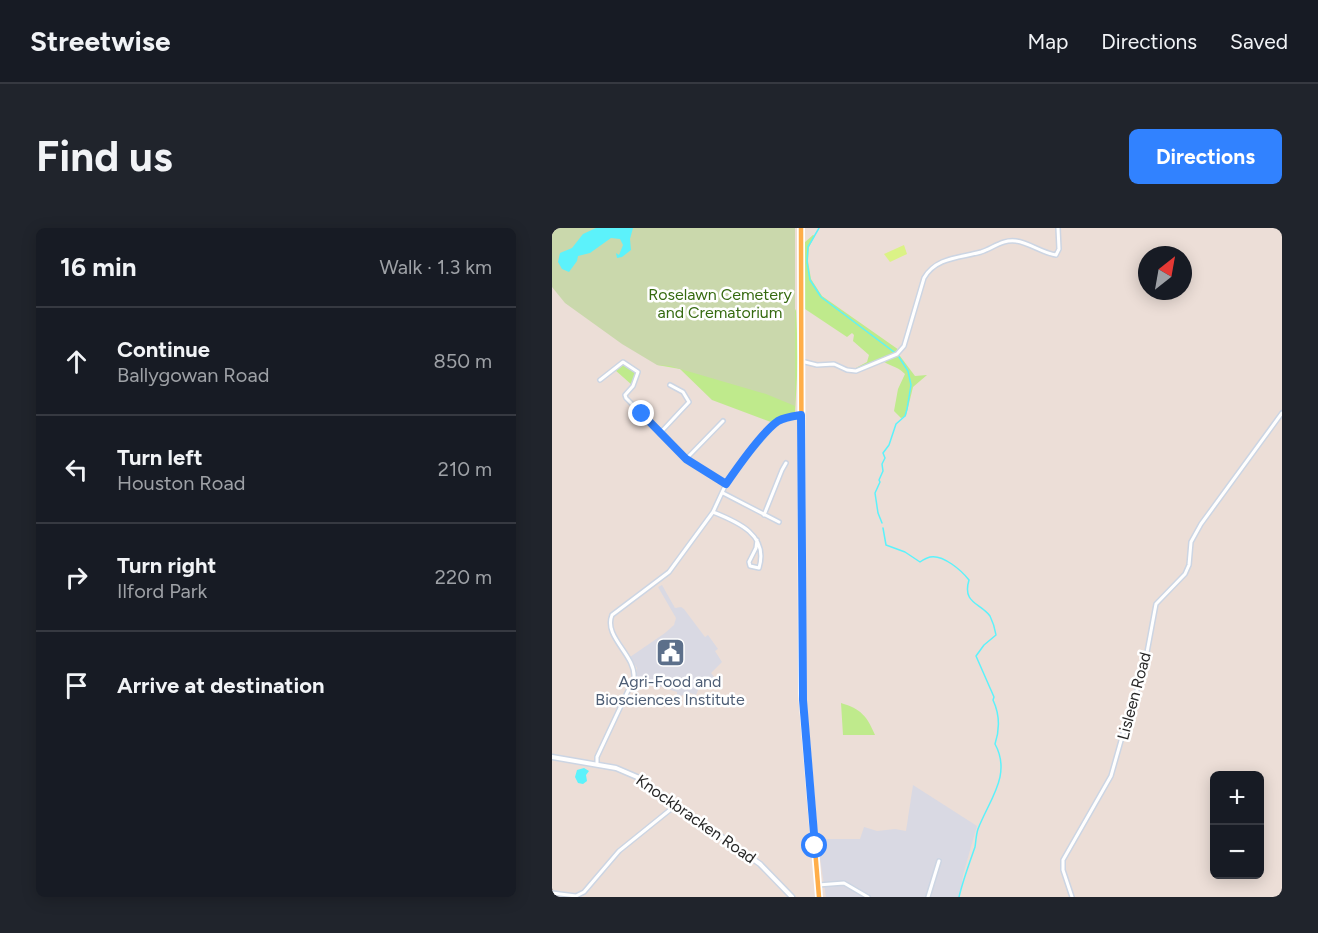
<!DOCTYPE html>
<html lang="en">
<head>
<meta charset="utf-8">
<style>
	body { margin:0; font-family:Figtree,sans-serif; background:#20242c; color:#f1f3f6 }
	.controls { position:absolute; right:18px; bottom:18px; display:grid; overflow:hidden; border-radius:9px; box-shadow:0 3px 15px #0003 }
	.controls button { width:54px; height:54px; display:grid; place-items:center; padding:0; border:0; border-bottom:2px solid #363941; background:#171b24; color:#f1f3f6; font:30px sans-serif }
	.compass { position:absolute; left:586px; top:18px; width:54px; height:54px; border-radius:50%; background:#171b24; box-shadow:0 3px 15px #0003; rotate:31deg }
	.stop { position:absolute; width:18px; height:18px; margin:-14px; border:4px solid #3182ff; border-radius:50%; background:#fff }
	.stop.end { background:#3182ff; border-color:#fff; box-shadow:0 2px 6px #0008 }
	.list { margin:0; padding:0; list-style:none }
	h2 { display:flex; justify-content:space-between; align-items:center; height:78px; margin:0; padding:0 24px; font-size:26px }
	h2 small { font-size:20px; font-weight:400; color:#9ea1a6 }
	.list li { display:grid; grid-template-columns:39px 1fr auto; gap:18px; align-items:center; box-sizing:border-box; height:108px; padding:0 24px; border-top:2px solid #363941 }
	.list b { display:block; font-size:22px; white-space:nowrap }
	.list p { margin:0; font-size:20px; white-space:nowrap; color:#9ea1a6 }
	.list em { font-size:20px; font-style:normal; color:#9ea1a6 }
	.icon { flex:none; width:33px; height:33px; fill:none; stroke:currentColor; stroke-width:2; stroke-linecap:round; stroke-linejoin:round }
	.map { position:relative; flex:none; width:730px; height:669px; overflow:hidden; border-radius:9px }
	header { display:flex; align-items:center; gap:36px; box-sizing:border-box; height:84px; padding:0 30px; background:#171b24; border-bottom:2px solid #363941 }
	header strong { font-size:28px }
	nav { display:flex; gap:33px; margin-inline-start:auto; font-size:21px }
	.intro { display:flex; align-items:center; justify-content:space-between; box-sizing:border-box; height:144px; padding:0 36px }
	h1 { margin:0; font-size:42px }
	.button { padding:15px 27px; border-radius:9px; background:#3182ff; color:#fff; font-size:21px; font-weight:700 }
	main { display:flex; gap:36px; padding:0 36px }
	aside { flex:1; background:#171b24; border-radius:9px; box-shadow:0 3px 15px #0003 }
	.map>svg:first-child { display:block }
	.industrial { fill:#d9d9e3 }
	.green { fill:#bfea8c }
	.cemetery { fill:#cad8ac }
	.pitch { fill:#dbf286 }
	.water { fill:#5cf2fb }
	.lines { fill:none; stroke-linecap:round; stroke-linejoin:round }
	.stream { stroke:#5cf2fb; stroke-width:1.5 }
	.street-casing { stroke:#ccd5e3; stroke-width:6 }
	.secondary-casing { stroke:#ccd5e3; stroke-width:7 }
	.primary-casing { stroke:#fff; stroke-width:8 }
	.street { stroke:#fff; stroke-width:3 }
	.secondary { stroke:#fff; stroke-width:4 }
	.primary { stroke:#ffae49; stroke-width:4.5 }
	.route { stroke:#3182ff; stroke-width:8 }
	.labels { text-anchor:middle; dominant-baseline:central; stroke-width:5; stroke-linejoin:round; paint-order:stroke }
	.park-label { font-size:16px; fill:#366a11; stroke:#fff }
	.service-label { font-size:16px; fill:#4e5e75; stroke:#fff }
	.street-label { font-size:16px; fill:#272727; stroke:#fff }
</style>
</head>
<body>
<header>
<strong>Streetwise</strong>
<nav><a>Map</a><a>Directions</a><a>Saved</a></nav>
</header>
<div class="intro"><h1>Find us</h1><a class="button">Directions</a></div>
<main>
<aside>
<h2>16 min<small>Walk · 1.3 km</small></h2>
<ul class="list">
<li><svg class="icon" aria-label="ahead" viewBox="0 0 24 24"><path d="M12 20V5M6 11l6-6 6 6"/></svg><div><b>Continue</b><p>Ballygowan Road</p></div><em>850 m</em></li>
<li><svg class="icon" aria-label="left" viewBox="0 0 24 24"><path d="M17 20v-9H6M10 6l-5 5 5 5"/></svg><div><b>Turn left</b><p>Houston Road</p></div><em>210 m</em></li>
<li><svg class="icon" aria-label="right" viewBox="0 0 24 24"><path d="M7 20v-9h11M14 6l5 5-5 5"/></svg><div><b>Turn right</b><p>Ilford Park</p></div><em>220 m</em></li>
<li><svg class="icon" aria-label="arrive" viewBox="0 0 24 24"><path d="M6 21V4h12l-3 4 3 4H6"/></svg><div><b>Arrive at destination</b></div></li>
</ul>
</aside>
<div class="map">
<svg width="730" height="669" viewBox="0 0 730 669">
	<rect width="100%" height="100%" fill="#ecded7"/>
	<path class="industrial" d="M110,357L123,380L129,379L132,381L153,409L156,407L166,421L163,423L170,434L159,445L163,450L147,460L144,467L138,465L125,469V464L110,459L86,457L85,459L82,456L85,440L78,429L113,405L122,397L124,390L106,359Z
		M361,557L425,598L411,647L408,669H274L265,611H308L312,599L325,603L343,601L354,603Z"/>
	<path class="green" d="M261,7L263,8L257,19L256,33L259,51L270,68L347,122L345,124L363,148L375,147L361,159L354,188L349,190L342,183L346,161L353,146C344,137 336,138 330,132L307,141H302L315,134L317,127L301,113L302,107L300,105L295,109L253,81L252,15Z
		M244,81L246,130L243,185L225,190L219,194L160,172L128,141L105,137L240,88Z
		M69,136H73L85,146L80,157L63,142Z
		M289,475C309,481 315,488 323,507H291Z"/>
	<path class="cemetery" d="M0,0H243V178L214,166L118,138L105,137L70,116L13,75L0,59Z"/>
	<path class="pitch" d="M352,17L355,26L338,34L332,26Z"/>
	<path class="water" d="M44,0H81L78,11L79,22L70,29L65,30L64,25L67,27L71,17L68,11L59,10L38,25L26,28L25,33L17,44L10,41L6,34L8,25L20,20L31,6Z
		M32,540L37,543L34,547L35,553L31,556L26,555L23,549L25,542Z"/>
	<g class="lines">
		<path class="stream" d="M267,0L256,19L255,34L258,52L269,69L342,124
			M330,295L326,285L323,265L328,254L327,252L331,243L330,236L333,230L331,225L337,217L344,196L353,188L355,181L359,157L356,143L347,129
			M331,300L334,317L353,324L368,334C371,332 374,330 378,329C391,326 410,343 417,352C410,375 428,375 438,388C441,394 443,401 444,407L432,417L424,428L442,469L441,472C448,487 448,501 443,516C460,547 437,572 426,601C424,607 424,613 423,619C417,636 411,652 407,669"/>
		<defs>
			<path id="street" d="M249,133L265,137L282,136L295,142L304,143L345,126L352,118L372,50C384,29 408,30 429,24C441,20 451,11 464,13C478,15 490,25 504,27L507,21L506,0
				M48,152L71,134L86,144L81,158L73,167L74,170L134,231L174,256
				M108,205L137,174L131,164L118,157
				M134,231L171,193
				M171,265L227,294
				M161,284C186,294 217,307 207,340L198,338L197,334L204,320L205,312
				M212,287L230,242L234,235
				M45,536V529L82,450C84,427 51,409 60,387L117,344L161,284L174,256L187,237L220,199L227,193L250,187
				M266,657L292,655L316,669
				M0,665L24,668L32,664L67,623L124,577
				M376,669L387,633
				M520,669L511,642V632L559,548L578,481L591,446L604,376L633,346L637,337L639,314L649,296L730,185"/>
			<path id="secondary" d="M0,529L64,540L85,549L208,636L240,669"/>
			<path id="primary" d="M249,0L250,465L267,669"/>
		</defs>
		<use href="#street" class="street-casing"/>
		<use href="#secondary" class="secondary-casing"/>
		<use href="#primary" class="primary-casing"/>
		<use href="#street" class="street"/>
		<use href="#secondary" class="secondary"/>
		<use href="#primary" class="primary"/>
	</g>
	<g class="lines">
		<path class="route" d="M90,186L134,231L174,256C185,240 210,204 226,193C233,189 242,188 249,187L251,472L263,618"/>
	</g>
	<defs>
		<symbol id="civic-square" viewBox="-11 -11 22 22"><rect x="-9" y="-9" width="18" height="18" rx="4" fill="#5c6f8a" stroke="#fff"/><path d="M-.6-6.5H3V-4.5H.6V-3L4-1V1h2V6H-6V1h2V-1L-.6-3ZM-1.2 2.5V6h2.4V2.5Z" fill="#fff"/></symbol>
	</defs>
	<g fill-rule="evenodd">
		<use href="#civic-square" x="102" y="408" width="33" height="33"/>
	</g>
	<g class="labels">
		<g class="park-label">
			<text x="168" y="66">Roselawn Cemetery<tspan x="168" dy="18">and Crematorium</tspan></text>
		</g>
		<g class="service-label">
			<text x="118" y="453">Agri-Food and<tspan x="118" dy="18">Biosciences Institute</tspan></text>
		</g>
		<g class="street-label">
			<text transform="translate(582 468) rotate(-75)">Lisleen Road</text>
			<text transform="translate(144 591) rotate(35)">Knockbracken Road</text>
		</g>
	</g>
</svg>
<div class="controls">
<button>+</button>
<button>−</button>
</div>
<svg class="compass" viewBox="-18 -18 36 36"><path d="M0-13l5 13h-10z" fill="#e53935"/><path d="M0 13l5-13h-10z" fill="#9ea1a6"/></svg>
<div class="stop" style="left:263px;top:618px"></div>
<div class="stop end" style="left:90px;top:186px"></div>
</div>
</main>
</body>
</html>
